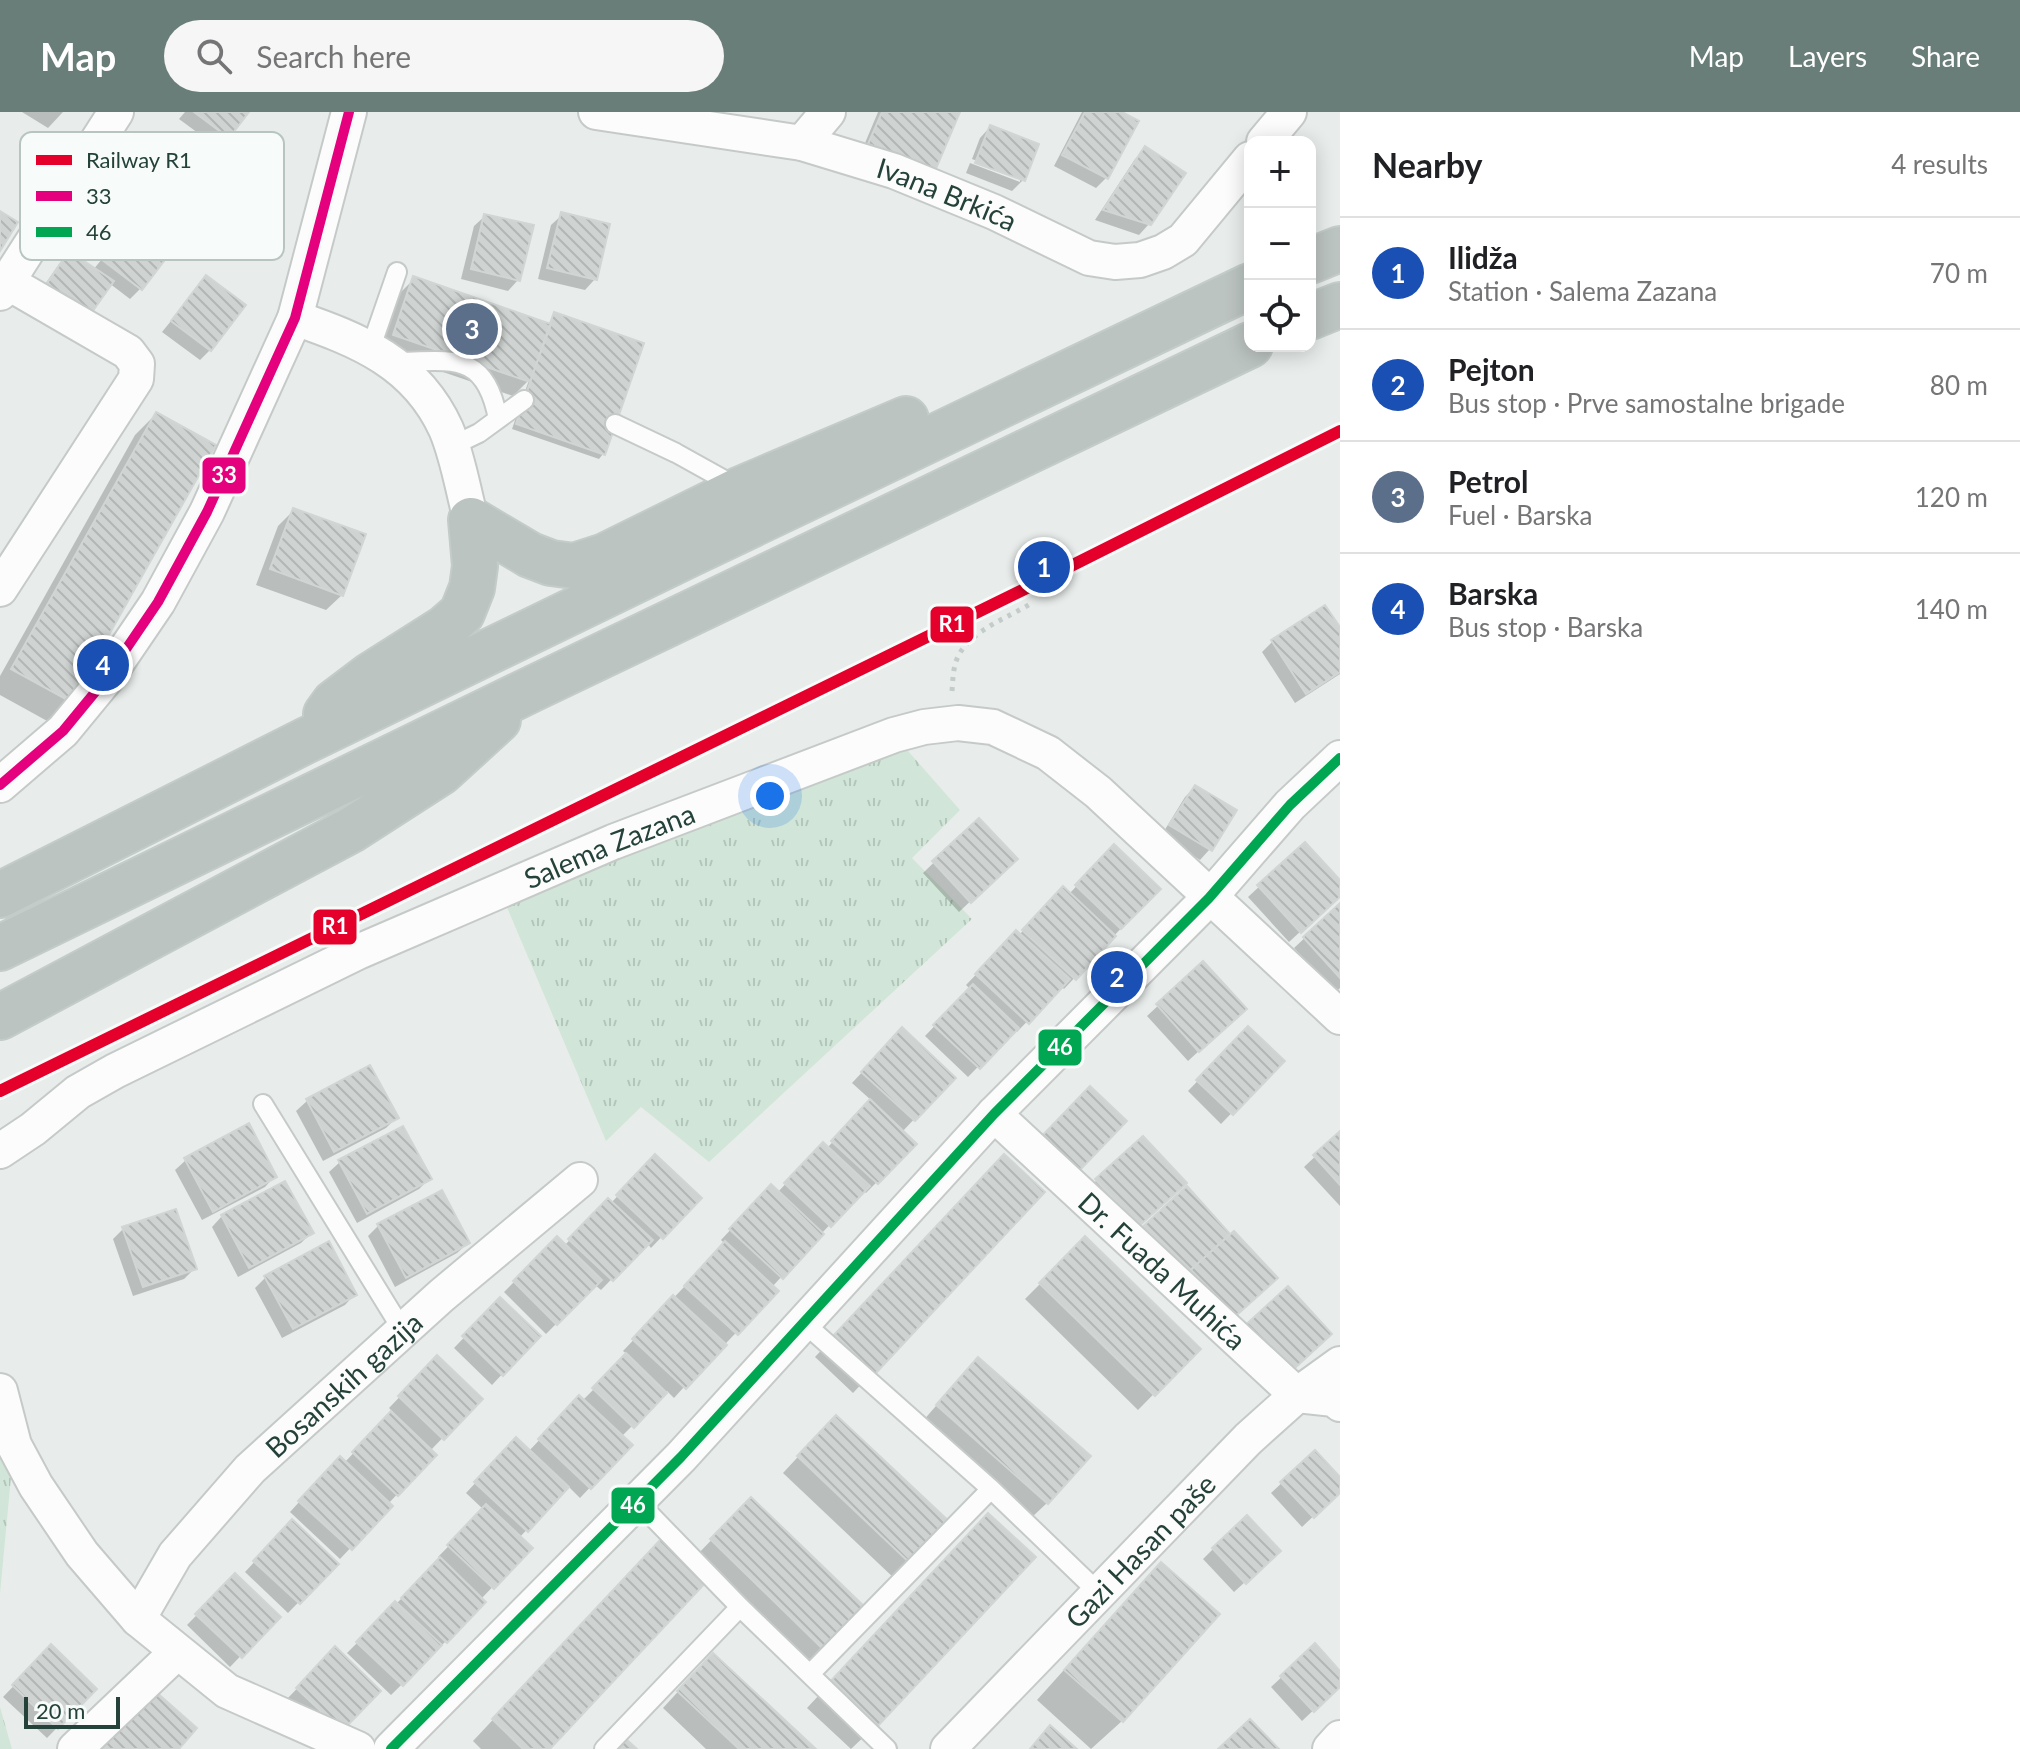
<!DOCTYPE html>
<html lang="en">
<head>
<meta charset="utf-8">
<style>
	body { margin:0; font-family:Lato,sans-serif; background:#f6f6f6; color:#202124 }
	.controls { position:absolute; right:24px; top:24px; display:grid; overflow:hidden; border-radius:16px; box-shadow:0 4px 20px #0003 }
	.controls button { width:72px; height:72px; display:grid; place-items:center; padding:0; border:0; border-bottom:2px solid #e0e0e0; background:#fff; color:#202124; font:40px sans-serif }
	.scale { position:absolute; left:24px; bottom:20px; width:96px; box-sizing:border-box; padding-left:8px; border:4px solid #24423a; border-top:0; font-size:22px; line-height:28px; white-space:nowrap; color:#24423a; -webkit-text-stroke:6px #f7fbf9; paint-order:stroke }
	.you { position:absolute; left:770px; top:684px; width:28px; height:28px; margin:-20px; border:6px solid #fff; border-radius:50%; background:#1a73e8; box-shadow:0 0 0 12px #1a73e833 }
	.badge { display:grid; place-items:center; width:52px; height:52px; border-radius:50%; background:#697e78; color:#fff; font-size:26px; font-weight:700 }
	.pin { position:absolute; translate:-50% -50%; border:4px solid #fff; box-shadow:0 2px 8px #0006 }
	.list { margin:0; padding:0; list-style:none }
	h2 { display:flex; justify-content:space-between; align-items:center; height:104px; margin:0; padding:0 32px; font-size:34px }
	h2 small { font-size:26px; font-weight:400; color:#757577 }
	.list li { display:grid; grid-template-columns:52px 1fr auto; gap:24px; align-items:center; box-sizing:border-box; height:112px; padding:0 32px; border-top:2px solid #e0e0e0 }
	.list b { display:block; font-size:30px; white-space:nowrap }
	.list p { margin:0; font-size:26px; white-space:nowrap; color:#757577 }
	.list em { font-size:26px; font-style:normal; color:#757577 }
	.icon { flex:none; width:44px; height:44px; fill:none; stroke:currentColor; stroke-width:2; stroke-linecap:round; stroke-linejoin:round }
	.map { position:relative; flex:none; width:1340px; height:1637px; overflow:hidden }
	header { display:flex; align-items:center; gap:48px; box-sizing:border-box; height:112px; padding:0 40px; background:#697e78; color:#fff }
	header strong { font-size:38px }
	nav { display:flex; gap:44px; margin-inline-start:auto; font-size:28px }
	.search { width:560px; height:72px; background:#f6f6f6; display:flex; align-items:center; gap:20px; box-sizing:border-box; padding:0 28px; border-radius:44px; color:#757577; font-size:30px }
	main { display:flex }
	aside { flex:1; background:#fff }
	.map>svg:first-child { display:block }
	.grass { fill:url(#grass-tufts) }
	.shadow { fill:#0003 }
	.building { fill:url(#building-back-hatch); stroke:#d1d6d4; stroke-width:2 }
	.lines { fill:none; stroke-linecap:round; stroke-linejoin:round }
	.lane-casing { stroke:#c5cac8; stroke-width:22 }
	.street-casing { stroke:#c5cac8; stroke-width:38 }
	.highway-casing { stroke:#c3ccc9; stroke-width:48 }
	.path { stroke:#c3ccca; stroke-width:5; stroke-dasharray:4 6; stroke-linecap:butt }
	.lane { stroke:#fcfcfc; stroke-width:18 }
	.street { stroke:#fcfcfc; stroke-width:34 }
	.highway { stroke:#bcc4c2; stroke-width:44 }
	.bus-1-casing { stroke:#f7fbf9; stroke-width:16 }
	.bus-2-casing { stroke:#f7fbf9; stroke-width:16 }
	.bus-1 { stroke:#e5007d; stroke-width:10 }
	.bus-2 { stroke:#00a651; stroke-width:10 }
	.rail-1-casing { stroke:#f7fbf9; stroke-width:18 }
	.rail-1 { stroke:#e4002b; stroke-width:12 }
	.labels { text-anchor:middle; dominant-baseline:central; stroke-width:6; stroke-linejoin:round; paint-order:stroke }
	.street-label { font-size:28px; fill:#24423a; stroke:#f7fbf9 }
	.key { fill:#f7fbf9; stroke:#b8c4c0; stroke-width:2 }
	.key-label { font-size:22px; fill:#24423a }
	.line-badge { stroke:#f7fbf9; stroke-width:3 }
	.badge-label { font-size:22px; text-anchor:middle; font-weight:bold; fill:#fff }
</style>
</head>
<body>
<header>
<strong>Map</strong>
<div class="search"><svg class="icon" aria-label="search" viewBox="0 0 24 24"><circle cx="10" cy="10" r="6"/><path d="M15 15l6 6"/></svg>Search here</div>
<nav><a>Map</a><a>Layers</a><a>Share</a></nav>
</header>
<main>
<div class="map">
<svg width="1340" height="1637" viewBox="0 0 1340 1637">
	<defs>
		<pattern id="grass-tufts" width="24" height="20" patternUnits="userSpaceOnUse" patternTransform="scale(2)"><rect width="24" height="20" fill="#d1e6d8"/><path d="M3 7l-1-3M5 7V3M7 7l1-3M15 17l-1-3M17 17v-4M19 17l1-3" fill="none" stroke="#b3c6ba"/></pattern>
		<pattern id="building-back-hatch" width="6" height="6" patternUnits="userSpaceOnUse" patternTransform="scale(2)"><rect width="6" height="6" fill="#cfd4d2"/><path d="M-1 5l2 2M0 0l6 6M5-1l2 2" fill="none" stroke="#b2b7b5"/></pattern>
	</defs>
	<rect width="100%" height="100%" fill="#e8edeb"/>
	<path class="grass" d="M894,623L960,698L912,746L972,807L709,1050L641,995L606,1029L500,779Z
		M0,1276L14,1333L0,1482Z
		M0,1595L12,1637H0Z"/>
	<path class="shadow" d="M22,0H63L48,16Z
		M185,0H246L217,35L179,7Z
		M878,0H958L933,58L860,43Z
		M1082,0H1118L1136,10L1106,66L1096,76L1054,54Z
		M990,15L1037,33L1023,68L1012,79L966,61L970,51L1020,70V66L972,47L980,26Z
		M1146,37L1149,112L1139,123L1095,108L1135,47Z
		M562,103L595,167L585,178L538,167L551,113Z
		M137,104L140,177L130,187L109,171L32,191L59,152L69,141L93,158Z
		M485,104L518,168L508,179L461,167L474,114Z
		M206,166L210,238L200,248L162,220Z
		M414,167L548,213L555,203L603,342L599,347L512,317L529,268L513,284L379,238L398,183Z
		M156,302L70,589L49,610L0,583V564L135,323Z
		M294,398L342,483L326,498L256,473L278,414Z
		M1340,519V562L1295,591L1262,540L1272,530Z
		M1195,675L1210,737L1200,748L1161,724L1185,685Z
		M978,708L1015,747L959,800L923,761Z
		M1305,732L1340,771V783L1289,830L1248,785Z
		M1114,735L1158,777L1064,877L1061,874L1017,920L1014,918L968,965L925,924L970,877L966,873L1016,821L1019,823L1053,787L1069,782Z
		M1340,793V876L1335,881L1294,836Z
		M1203,852L1234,907L1188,949L1147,904Z
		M1248,917L1282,949L1221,1012L1188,979Z
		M892,928L953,966L902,1020L914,1032L866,1081L863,1078L821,1122L772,1175L776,1179L684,1275L674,1286L667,1279L621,1325L630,1333L580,1386L568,1374L519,1426L530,1436L481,1487L446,1529L391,1583L347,1541L441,1447L438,1445L484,1398L466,1381L506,1338L528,1340L579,1286L582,1289L628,1243L623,1239L725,1132L721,1128L761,1085L777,1081L823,1032L827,1036L872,989L852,971Z
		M369,955L396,1006L386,1016L323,1049L296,999L307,989Z
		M1340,1021V1094L1304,1055Z
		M655,1045L699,1086L651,1136L647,1131L601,1178L595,1173L546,1222L504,1180L557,1127L564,1134L608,1088L611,1091Z
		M186,1048L275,1064L265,1075L202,1108L175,1058Z
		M340,1050L429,1067L419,1077L357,1111L329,1060Z
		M984,1065L1042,1080L853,1281L815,1245Z
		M1097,1068L1174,1081L1127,1123L1086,1079Z
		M222,1104L311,1121L301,1131L238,1165L212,1115Z
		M378,1114L468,1131L457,1141L395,1175L368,1124Z
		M123,1117L194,1157L184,1167L133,1184L113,1127Z
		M1085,1127L1198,1237L1138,1298L1025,1187Z
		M265,1166L355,1182L345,1193L282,1226L255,1176Z
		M500,1188L538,1224L492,1273L454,1236Z
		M437,1246L480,1287L430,1339L434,1343L388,1392L390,1394L340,1447L290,1400L329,1357L344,1351L393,1300L389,1296Z
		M962,1264L1047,1391L1031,1406L922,1310Z
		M820,1321L949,1412L896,1468L783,1361Z
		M1315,1340L1340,1367V1379L1302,1415L1271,1381Z
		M751,1387L864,1497L809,1554L696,1444Z
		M292,1410L336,1452L288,1501L245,1460Z
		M967,1424L872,1617L851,1637L807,1596Z
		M1213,1437L1268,1449L1234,1480L1203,1447Z
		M642,1449L547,1637H481L473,1629Z
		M235,1464L278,1505L230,1555L187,1513Z
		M1132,1482L1217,1503L1122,1609L1091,1637L1037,1588Z
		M1315,1534L1340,1562V1573L1302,1609L1271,1575Z
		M51,1535L95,1577L47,1626L3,1585Z
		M335,1537L331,1628L287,1587Z
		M697,1559L813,1637H706L663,1596Z"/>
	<path class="building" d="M194,0H249L229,26Z
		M882,0H960L935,59L868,32Z
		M1085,0H1122L1139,9L1108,67L1062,43Z
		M990,13L1039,32L1025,69L975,51Z
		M1145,34L1186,61L1151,113L1103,98Z
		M0,99L18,110L0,139Z
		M561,100L610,112L597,168L547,156Z
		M136,102L177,132L142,178L101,147Z
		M484,102L534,113L520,169L471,157Z
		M69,139L114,169L85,210L41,180Z
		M206,163L246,193L211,239L171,209Z
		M413,164L551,212L530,270L393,223Z
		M554,200L644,231L605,343L516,312Z
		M156,300L216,333L71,590L11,557Z
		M293,396L366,422L343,484L270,457Z
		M1325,493L1340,515V560L1306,582L1271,528Z
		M1195,673L1237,698L1212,739L1169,713Z
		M979,706L1018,747L971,791L932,749Z
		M1305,730L1340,768V785L1301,821L1257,773Z
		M1114,732L1161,777L1121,817L1075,773Z
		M1063,774L1116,824L1076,868L1022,818Z
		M1340,791V866L1303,825Z
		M1016,818L1070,867L1029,912L975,862Z
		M1203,849L1247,897L1199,940L1156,892Z
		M973,872L1019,916L980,957L933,913Z
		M1248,914L1285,949L1233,1003L1196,968Z
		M902,915L956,966L915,1009L861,960Z
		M370,953L399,1006L334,1040L306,987Z
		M1090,974L1127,1009L1075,1063L1038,1028Z
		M870,987L917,1032L878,1072L831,1029Z
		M249,1011L277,1065L213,1100L184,1046Z
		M403,1014L432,1067L367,1102L338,1048Z
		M1340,1019V1073L1313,1043Z
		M1143,1024L1187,1071L1139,1114L1095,1067Z
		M823,1030L870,1074L831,1115L784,1071Z
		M655,1042L702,1086L663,1127L616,1083Z
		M1004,1042L1045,1080L875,1262L834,1223Z
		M285,1069L314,1121L249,1156L221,1103Z
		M771,1072L824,1122L783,1167L729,1117Z
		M1187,1074L1230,1122L1183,1165L1139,1118Z
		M442,1078L470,1131L406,1166L377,1112Z
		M608,1086L653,1128L613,1169L568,1127Z
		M176,1097L197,1157L143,1175L122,1115Z
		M1234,1119L1278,1166L1230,1209L1186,1162Z
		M557,1124L602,1168L557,1213L513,1169Z
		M1085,1124L1201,1237L1155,1284L1039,1171Z
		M329,1129L357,1183L293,1217L264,1164Z
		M725,1129L779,1179L738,1223L684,1174Z
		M1288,1174L1332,1222L1284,1266L1240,1218Z
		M673,1183L727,1233L686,1277L632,1227Z
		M500,1185L541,1224L503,1264L462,1224Z
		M626,1241L667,1281L634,1316L592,1276Z
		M437,1243L483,1287L444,1328L398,1284Z
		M978,1245L1091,1344L1048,1392L936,1293Z
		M579,1283L633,1333L591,1377L538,1327Z
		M391,1299L437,1343L398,1384L352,1340Z
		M836,1303L952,1412L913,1454L797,1344Z
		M516,1325L569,1375L528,1420L474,1370Z
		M1315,1338L1340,1365V1381L1314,1406L1280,1370Z
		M340,1344L393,1394L352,1438L298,1389Z
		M751,1385L867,1497L826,1540L710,1427Z
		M486,1392L533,1436L494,1477L447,1433Z
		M988,1401L1036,1445L874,1618L826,1574Z
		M1247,1403L1281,1439L1246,1472L1212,1436Z
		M292,1407L339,1452L300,1492L253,1449Z
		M662,1426L708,1468L550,1637H523L492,1607Z
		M440,1445L486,1490L447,1531L401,1486Z
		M1161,1450L1220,1502L1123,1610L1064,1558Z
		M235,1461L281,1505L242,1546L195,1502Z
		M395,1489L442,1533L403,1574L356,1530Z
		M1315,1531L1340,1559V1575L1314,1600L1280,1564Z
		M51,1532L97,1577L58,1617L12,1573Z
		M335,1534L381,1579L342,1619L296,1576Z
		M713,1541L816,1637H739L677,1579Z
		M138,1564L197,1616L179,1637H73Z
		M1250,1607L1279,1637H1218Z
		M1050,1613L1077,1637H1030Z
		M626,1627L637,1637H617Z"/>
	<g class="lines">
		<defs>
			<path id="lane" d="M371,235L397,160
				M396,250C452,249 485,239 498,307
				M615,312L676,341L739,376
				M452,334L479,321L524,288
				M263,992L403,1219
				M804,1211L991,1377L1099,1481
				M637,1389L740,1495L887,1637
				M810,1562L991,1377
				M604,1637L740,1495"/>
			<g id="street">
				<path id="s1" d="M596,0L802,31L894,59L994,100L1089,146L1115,150L1140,148L1163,140L1183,128L1250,47"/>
				<path d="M1264,30L1289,0"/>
				<path d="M802,31L828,0"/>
				<path d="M0,181L116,0"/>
				<path d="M295,206C359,228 416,251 446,317C458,345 463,378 471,408"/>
				<path d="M0,477L136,267L137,252L128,240L7,170"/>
				<path d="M0,673L63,619L105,568L158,490L207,400L295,206L349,0"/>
				<path id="s2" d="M994,1002L1297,1283L1334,1287L1340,1292"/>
				<path id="s3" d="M0,1039L33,1017L78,980L115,959L358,840L613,730L894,623L924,615L958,611L993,615L1048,641L1098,680L1340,905"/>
				<path d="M0,1279L14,1333L36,1374L82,1442L138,1507L227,1579L358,1637"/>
				<path id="s4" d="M138,1507L175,1443L250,1357L441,1184L580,1068"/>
				<path d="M75,1637L177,1540"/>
				<path d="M391,1637L681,1345L994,1002L1209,786L1290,693L1340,646"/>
				<path id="s5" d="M948,1637L1248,1327L1297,1283L1340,1252"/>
				<path d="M1330,1637L1340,1626"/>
			</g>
			<path id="highway" d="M1310,149L1340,137
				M1310,205L1340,193
				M471,408L530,443L551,451L574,454L605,444L741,377L906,307
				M326,602L334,591L371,563L445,516L462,501L472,476L475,454L471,408
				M0,783L307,628L692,441L1250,174
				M0,836L530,578L1250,233
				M0,905L351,718L441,660L498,608"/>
		</defs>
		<use href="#lane" class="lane-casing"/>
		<use href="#street" class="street-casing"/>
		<use href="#highway" class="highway-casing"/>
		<path class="path" d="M952,579C953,566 953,552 960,541C973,518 1009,505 1030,492"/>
		<use href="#lane" class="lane"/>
		<use href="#street" class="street"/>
		<use href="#highway" class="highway"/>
		<defs>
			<path id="bus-1" d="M0,673L63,619L105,568L158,490L207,400L295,206L349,0"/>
			<path id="bus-2" d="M391,1637L681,1345L994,1002L1209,786L1290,693L1340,646"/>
		</defs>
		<use href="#bus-1" class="bus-1-casing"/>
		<use href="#bus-2" class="bus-2-casing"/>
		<use href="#bus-1" class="bus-1"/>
		<use href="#bus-2" class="bus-2"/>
		<defs>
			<path id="rail-1" d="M0,979L1039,470L1340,319"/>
		</defs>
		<use href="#rail-1" class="rail-1-casing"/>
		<use href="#rail-1" class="rail-1"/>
	</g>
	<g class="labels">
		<g class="street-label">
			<text stroke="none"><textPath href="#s1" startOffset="362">Ivana Brkića</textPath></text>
			<text stroke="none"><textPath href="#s3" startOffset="684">Salema Zazana</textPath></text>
			<text stroke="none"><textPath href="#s2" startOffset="230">Dr. Fuada Muhića</textPath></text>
			<text stroke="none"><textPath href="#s4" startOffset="314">Bosanskih gazija</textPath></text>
			<text stroke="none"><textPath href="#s5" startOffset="276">Gazi Hasan paše</textPath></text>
		</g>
	</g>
	<rect x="20" y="20" width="264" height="128" rx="12" class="key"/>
	<rect x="36" y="43" width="36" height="10" fill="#e4002b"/>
	<rect x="36" y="79" width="36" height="10" fill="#e5007d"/>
	<rect x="36" y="115" width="36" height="10" fill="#00a651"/>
	<g class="key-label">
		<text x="86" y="56">Railway R1</text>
		<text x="86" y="92">33</text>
		<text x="86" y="128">46</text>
	</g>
	<g class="line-badge">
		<rect x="201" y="344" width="46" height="39" rx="8" fill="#e5007d"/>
		<rect x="929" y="493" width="46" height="39" rx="8" fill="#e4002b"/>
		<rect x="312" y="796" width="46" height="38" rx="8" fill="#e4002b"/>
		<rect x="1037" y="916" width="46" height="39" rx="8" fill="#00a651"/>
		<rect x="610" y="1374" width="46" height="39" rx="8" fill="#00a651"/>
	</g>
	<g class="badge-label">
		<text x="224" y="371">33</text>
		<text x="952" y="520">R1</text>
		<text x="335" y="822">R1</text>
		<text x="1060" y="943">46</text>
		<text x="633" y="1401">46</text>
	</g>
</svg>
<div class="controls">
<button>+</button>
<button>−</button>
<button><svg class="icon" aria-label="locate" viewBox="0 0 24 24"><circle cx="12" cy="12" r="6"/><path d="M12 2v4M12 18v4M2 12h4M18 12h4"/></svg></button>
</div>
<div class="scale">20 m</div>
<div class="you"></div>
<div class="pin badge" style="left:1044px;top:455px;background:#1a4fb4">1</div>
<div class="pin badge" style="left:1117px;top:865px;background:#1a4fb4">2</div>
<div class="pin badge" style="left:472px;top:217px;background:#5c6f8a">3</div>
<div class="pin badge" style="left:103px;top:553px;background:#1a4fb4">4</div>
</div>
<aside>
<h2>Nearby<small>4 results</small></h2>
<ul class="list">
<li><span class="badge" style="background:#1a4fb4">1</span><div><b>Ilidža</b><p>Station · Salema Zazana</p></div><em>70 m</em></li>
<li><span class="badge" style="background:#1a4fb4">2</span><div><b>Pejton</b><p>Bus stop · Prve samostalne brigade</p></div><em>80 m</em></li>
<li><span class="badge" style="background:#5c6f8a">3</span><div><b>Petrol</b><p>Fuel · Barska</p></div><em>120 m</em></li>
<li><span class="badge" style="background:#1a4fb4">4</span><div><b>Barska</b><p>Bus stop · Barska</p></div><em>140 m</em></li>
</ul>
</aside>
</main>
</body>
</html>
